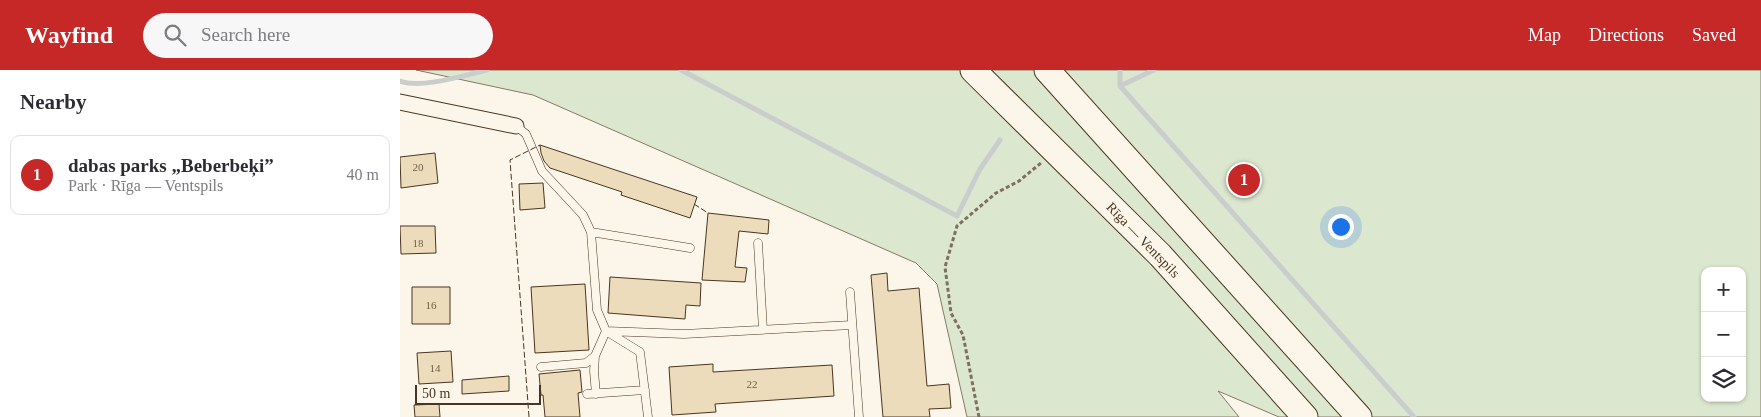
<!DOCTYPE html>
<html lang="en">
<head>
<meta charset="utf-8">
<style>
	body { margin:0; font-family:Georgia,serif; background:#f7f7f7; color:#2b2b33 }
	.controls { position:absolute; right:15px; bottom:15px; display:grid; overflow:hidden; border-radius:10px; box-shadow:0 1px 4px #0004 }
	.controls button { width:45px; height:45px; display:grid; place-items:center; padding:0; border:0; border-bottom:1px solid #e1e1e2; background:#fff; color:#2b2b33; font:25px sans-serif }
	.scale { position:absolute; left:15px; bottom:12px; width:126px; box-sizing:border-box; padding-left:5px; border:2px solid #4a3520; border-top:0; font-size:14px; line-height:18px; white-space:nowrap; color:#4a3520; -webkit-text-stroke:4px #fbf6e9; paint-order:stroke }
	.you { position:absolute; left:940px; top:156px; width:18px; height:18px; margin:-12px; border:4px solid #fff; border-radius:50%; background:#1a73e8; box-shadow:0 0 0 8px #1a73e833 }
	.badge { display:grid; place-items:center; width:32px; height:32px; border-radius:50%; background:#c62828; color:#fff; font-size:16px; font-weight:700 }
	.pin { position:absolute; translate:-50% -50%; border:2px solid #fff; box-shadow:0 1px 5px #0006 }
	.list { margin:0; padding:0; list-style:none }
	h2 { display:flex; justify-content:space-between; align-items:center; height:65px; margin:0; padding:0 20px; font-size:21px }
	h2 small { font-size:16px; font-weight:400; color:#7c7c81 }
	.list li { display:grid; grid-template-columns:32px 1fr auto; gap:15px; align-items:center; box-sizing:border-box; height:80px; margin:0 10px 10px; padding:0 10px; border:1px solid #e1e1e2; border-radius:10px }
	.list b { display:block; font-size:19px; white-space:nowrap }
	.list p { margin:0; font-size:16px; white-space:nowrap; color:#7c7c81 }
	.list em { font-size:16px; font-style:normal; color:#7c7c81 }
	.icon { flex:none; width:28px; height:28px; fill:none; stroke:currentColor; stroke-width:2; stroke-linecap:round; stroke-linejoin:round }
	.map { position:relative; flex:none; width:1361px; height:347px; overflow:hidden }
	header { display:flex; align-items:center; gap:30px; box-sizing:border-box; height:70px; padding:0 25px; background:#c62828; color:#fff }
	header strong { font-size:24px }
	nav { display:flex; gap:28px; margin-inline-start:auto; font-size:18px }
	.search { width:350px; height:45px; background:#f7f7f7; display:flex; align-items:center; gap:12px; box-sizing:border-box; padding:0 18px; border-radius:28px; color:#7c7c81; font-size:19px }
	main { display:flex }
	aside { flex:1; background:#fff }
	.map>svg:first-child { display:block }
	.green { fill:#dce7d0; stroke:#887966; fill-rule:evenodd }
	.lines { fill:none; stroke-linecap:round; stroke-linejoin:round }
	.stream { stroke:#c9cecd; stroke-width:5 }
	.building { fill:#ecdcbc; stroke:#4a3520 }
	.service-casing { stroke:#4a3520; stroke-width:9 }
	.minor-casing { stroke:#4a3520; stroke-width:17 }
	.trunk-casing { stroke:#4a3520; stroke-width:27 }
	.path { stroke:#7f6f5c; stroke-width:3; stroke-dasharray:4 2.5; stroke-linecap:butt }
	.service { stroke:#fbf6e9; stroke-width:8 }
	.minor { stroke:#fbf6e9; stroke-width:15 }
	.trunk { stroke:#fbf6e9; stroke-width:25 }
	.fence { stroke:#4a3520; stroke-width:1; stroke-dasharray:6 2.5; stroke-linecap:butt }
	.labels { text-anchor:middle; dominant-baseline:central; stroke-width:4; stroke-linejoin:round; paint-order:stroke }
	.number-label { font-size:11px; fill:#725f47 }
	.street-label { font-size:14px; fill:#4a3520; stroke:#fbf6e9 }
</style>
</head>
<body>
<header>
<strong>Wayfind</strong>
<div class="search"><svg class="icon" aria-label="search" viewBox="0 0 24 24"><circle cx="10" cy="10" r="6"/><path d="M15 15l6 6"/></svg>Search here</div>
<nav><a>Map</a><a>Directions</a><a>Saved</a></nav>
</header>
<main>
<aside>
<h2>Nearby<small></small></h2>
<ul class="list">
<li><span class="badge">1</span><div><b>dabas parks „Beberbeķi”</b><p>Park · Rīga — Ventspils</p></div><em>40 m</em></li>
</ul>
</aside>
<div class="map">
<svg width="1361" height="347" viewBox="0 0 1361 347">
	<rect width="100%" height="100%" fill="#fbf6e9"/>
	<path class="green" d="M16,0H1361V347H879L818,321L839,347H567L537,214L516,193L133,25ZM1305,201H1342V328H1305Z"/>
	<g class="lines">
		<path class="stream" d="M281,0L557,146L580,99L600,70
			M720,0V16L1014,347
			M0,11C22,19 65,5 87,0
			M720,16L754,0"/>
	</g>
	<path class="building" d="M140,75L297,127L290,148L221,125L222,122L150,98L144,91L141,83Z
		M35,83L38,113L1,118L0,87Z
		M143,113L145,138L120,140L119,114Z
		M308,143L369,150L368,164L339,161L335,197L347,198L345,212L302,210Z
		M0,156H35L36,183L1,184Z
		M487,203L488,221L519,218L527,316L549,314L551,338L529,339L530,347H483L471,205Z
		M210,207L301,213L300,236L286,235L285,249L208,243Z
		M185,214L189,280L135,283L131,217Z
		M12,217H50V254H12Z
		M51,281L53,312L19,314L17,283Z
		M313,294V302L432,295L434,326L315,334L316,342L272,345L269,297Z
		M180,300L182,322L178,323L180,347H145L143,325H141L139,304Z
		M109,306V321L62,324V310Z
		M39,334L40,347H15L14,335Z"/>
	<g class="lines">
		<defs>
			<path id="service" d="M116,56L126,64L142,101L183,145L191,162L197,240L206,261L240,282L248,347
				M191,162L290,178
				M358,173L363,260
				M450,222L459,347
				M195,286L194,301L196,324
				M141,297L186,293L195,286L206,261L284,264L452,255
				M187,324L245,320"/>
			<path id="minor" d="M0,32L116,56"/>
			<path id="trunk" d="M573,0L760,185L905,347
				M647,0L959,347"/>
		</defs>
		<use href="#service" class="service-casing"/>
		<use href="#minor" class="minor-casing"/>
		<use href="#trunk" class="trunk-casing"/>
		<path class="path" d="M579,347L563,265L551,243L545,197L557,156L596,123L619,111L641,93"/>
		<use href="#service" class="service"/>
		<use href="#minor" class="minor"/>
		<use href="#trunk" class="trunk"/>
		<path class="fence" d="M294,134L308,143
			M129,347L110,90L140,75"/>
	</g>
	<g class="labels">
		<g class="number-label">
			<text x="18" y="97">20</text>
			<text x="18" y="173">18</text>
			<text x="31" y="235">16</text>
			<text x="35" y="298">14</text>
			<text x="352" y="314">22</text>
		</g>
		<g class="street-label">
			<text transform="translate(743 170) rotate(46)">Rīga — Ventspils</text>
		</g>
	</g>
</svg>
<div class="controls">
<button>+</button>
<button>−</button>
<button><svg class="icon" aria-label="layers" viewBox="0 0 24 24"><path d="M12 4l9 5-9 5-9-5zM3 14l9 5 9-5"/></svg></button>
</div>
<div class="scale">50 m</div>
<div class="you"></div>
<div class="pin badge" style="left:844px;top:110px">1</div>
</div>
</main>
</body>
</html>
